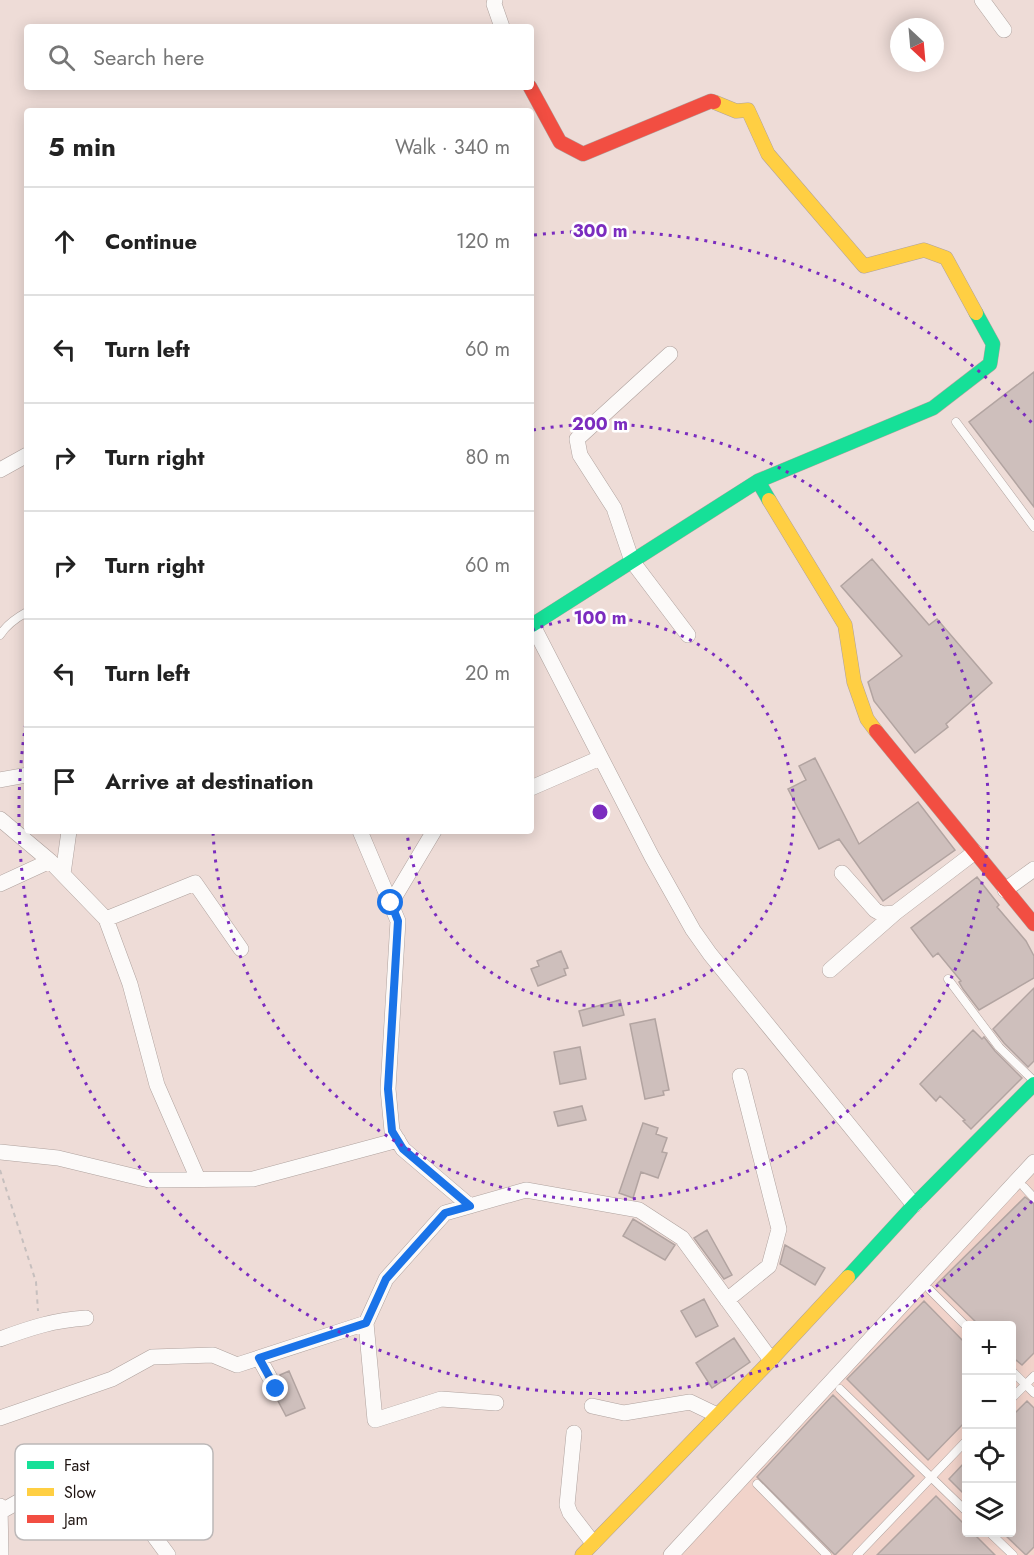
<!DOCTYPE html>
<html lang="en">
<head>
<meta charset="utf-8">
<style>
	body { margin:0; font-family:Jost,sans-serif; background:#f2f2f2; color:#222 }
	.controls { position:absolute; right:18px; bottom:18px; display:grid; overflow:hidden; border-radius:6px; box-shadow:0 3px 15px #0003 }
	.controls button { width:54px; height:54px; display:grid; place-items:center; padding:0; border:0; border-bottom:2px solid #e0e0e0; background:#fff; color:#222; font:30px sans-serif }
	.compass { position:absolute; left:890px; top:18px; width:54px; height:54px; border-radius:50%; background:#fff; box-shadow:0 3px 15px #0003; rotate:154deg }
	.stop { position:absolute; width:18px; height:18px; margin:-14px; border:4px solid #1a73e8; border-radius:50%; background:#fff }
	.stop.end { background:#1a73e8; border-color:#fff; box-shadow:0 2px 6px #0008 }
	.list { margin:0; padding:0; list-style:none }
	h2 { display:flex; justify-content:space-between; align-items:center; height:78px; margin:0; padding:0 24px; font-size:26px }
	h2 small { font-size:20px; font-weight:400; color:#767676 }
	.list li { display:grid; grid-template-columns:39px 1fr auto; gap:18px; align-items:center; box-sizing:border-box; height:108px; padding:0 24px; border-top:2px solid #e0e0e0 }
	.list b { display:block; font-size:22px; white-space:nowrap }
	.list em { font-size:20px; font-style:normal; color:#767676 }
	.icon { flex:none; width:33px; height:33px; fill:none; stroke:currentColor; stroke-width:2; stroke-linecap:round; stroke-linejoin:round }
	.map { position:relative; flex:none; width:1034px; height:1555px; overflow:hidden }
	.search { position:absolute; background:#fff; box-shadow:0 3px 15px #0003; left:24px; top:24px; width:510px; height:66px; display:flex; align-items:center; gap:15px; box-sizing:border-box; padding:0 21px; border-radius:6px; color:#767676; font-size:22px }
	.panel { position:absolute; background:#fff; box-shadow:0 3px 15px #0003; left:24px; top:108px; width:510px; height:726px; border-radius:6px }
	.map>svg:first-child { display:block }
	.built { fill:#f1d3ca; fill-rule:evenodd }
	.building { fill:#cebfbc; stroke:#b2a4a1; stroke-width:1.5 }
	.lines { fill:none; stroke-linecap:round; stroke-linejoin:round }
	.lane-casing { stroke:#afa29e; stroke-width:9 }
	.street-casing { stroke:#afa29e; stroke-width:16 }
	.fast-casing { stroke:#afa29e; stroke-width:15 }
	.slow-casing { stroke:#afa29e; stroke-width:15 }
	.jam-casing { stroke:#afa29e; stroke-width:15 }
	.path { stroke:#c6bfbe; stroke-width:2; stroke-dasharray:4.5 4.5; stroke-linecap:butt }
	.lane { stroke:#fcfaf9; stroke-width:8 }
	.street { stroke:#fcfaf9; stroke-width:15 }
	.fast { stroke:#16e098; stroke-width:14 }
	.slow { stroke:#ffcf43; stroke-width:14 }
	.jam { stroke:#f24e42; stroke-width:14 }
	.route { stroke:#1a73e8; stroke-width:8 }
	.ring { fill:none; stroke:#7b2cbf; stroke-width:3; stroke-dasharray:3 6 }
	.key { fill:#fff; stroke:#bcb8b8; stroke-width:1.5 }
	.key-label { font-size:16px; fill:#1f1411 }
	.centre { fill:#7b2cbf; stroke:#fff; stroke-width:3 }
	.ring-label { font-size:18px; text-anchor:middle; font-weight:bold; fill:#7b2cbf; stroke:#fff; stroke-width:5; stroke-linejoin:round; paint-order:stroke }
</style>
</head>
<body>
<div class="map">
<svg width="1034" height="1555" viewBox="0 0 1034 1555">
	<rect width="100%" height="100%" fill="#eedcd7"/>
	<path class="built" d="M1034,1167V1555H661L1019,1182ZM966,1326H1012V1532H966Z"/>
	<path class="building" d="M1034,372V507L969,422Z
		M872,559L929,625L937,619L992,683L946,724L948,727L915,753L874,701L868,682L902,656L841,586Z
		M815,758L859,844L918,802L955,850L883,901L839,839L819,849L788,789L806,780L799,766Z
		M977,877L999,905L997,907L1026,941L1034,956V978L979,1010L963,989L959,982L961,981L938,953L933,957L911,928Z
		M561,951L568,968L564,969L566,975L538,986L531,969L539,966L537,961Z
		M1034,988V1061L1028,1067L1004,1043L993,1029Z
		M620,1000L624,1015L583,1026L579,1011Z
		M655,1019L669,1090L663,1091L664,1095L645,1099L630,1024Z
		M973,1030L982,1039L984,1037L995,1051L1022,1078L971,1129L963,1121L965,1120L940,1096L936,1101L920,1084Z
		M580,1047L586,1079L560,1084L554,1052Z
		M582,1106L586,1120L558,1126L554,1112Z
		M643,1123L658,1128L656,1134L667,1138L662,1152L667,1153L658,1178L641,1172L633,1198L619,1193Z
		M1025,1197L1034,1204V1353L1022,1365L1011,1356V1326H980L937,1284Z
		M633,1219L675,1245L665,1260L623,1236Z
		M707,1230L732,1275L724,1279L694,1238Z
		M785,1245L825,1268L815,1285L780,1264Z
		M704,1299L718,1326L696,1337L681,1311Z
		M924,1301L966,1344V1421L928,1460L847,1379Z
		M734,1338L750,1362L712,1388L696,1363Z
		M289,1371L305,1408L286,1416L277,1399L284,1395L286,1390L280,1375Z
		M833,1395L914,1476L835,1555L757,1477Z
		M1027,1401L1034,1408V1547L1026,1555L1003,1533H1011V1417Z
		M966,1461V1496L949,1479Z
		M936,1496L966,1526V1533H973L995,1555H877Z"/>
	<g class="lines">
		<defs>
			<path id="lane" d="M956,422L1034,527
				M0,635C7,624 16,618 27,612
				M948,979L999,1047L1034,1081
				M1024,1187L1034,1198
				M930,1290L966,1326
				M1012,1371L1034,1393
				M840,1389L966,1511
				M1012,1398L1034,1376
				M757,1484L827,1555
				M989,1532L1013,1555
				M857,1555L966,1441"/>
			<path id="street" d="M495,0L494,4L502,27
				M982,0L1004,30
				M670,354L577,439L580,455L614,508L632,561L688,635
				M0,470L27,455
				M531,622L652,857L693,930L710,954L914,1205
				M0,780L27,775
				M531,788L600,758
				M0,819L50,861L106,919L130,984L157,1085L198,1179
				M360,831L398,921L388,1089L392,1131L403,1149L470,1206
				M842,873L875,910L882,914L895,913
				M63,874L69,831
				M0,884L50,861
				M1005,890L1034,869
				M391,903L434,831
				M106,919L195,883L241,949
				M830,970L895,913L975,852
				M0,1152L58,1158L149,1180L253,1179L398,1140
				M727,1300L769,1266L779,1229L740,1076
				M0,1339C30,1328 54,1320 86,1318
				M259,1358L276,1389
				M496,1403L441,1399L375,1420L366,1323L386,1279L445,1213L526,1190L639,1210L682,1238L771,1360
				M592,1406L624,1413L690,1402L717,1415
				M0,1418L112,1379L152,1357L213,1355L237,1365L366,1323
				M574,1433L567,1505L570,1513L593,1543
				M0,1506L1,1555
				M0,1512L66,1475L81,1473L143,1521L168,1555
				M671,1555L1034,1162"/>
			<path id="fast" d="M758,481L933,408L990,364L993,344L976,313
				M532,625L758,481L769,500
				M848,1277L914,1205L1034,1084"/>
			<path id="slow" d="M714,102L736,111L748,110L768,154L864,266L924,250L946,258L976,313
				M769,500L845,625L854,682L867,719L876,731
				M582,1555L771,1360L848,1277"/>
			<path id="jam" d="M530,87L560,142L583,154L711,101L714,102
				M876,731L1034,924"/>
		</defs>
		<use href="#lane" class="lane-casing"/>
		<use href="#street" class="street-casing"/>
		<use href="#fast" class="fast-casing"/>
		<use href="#slow" class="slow-casing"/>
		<use href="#jam" class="jam-casing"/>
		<path class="path" d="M0,1170L36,1282L38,1311"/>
		<use href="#lane" class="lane"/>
		<use href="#street" class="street"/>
		<use href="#fast" class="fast"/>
		<use href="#slow" class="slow"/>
		<use href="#jam" class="jam"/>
	</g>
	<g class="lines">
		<path class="route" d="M276,1389L259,1358L366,1323L386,1279L445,1213L470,1206L403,1149L392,1131L388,1089L398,921L391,903"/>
	</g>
	<g class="ring">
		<path d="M532 630A194 194 0 1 1 407 832"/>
		<path d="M533 430A388 388 0 1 1 213 832"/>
		<path d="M1032 1201A581 581 0 0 1 27 716M534 235A581 581 0 0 1 1032 423"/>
	</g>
	<rect x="15" y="1444" width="198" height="96" rx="9" class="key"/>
	<rect x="27" y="1461" width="27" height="8" fill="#16e098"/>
	<rect x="27" y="1488" width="27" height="8" fill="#ffcf43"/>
	<rect x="27" y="1515" width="27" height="8" fill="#f24e42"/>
	<g class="key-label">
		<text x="64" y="1471">Fast</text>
		<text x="64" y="1498">Slow</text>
		<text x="64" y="1525">Jam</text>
	</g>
	<circle cx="600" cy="812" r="9" class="centre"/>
	<g class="ring-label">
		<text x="600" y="237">300 m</text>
		<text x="600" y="430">200 m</text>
		<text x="600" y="624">100 m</text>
	</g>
</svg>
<div class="controls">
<button>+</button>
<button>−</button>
<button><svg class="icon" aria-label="locate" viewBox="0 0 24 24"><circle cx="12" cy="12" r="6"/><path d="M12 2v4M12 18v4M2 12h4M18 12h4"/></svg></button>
<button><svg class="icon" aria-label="layers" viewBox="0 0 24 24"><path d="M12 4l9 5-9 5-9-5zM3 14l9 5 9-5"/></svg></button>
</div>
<svg class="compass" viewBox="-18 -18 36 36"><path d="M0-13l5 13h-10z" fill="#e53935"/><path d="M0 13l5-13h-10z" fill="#767676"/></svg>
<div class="stop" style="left:391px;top:903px"></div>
<div class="stop end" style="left:276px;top:1389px"></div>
<div class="search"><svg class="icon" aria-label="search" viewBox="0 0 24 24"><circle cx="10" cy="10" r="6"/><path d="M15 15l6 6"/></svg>Search here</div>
<section class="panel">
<h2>5 min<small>Walk · 340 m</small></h2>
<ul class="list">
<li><svg class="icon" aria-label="ahead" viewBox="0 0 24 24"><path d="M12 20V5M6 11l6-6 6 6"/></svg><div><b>Continue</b></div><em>120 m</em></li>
<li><svg class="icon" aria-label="left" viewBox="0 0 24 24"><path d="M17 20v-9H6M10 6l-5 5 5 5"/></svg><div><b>Turn left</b></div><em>60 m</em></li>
<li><svg class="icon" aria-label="right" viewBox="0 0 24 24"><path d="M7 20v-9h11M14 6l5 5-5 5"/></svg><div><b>Turn right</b></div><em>80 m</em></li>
<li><svg class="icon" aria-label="right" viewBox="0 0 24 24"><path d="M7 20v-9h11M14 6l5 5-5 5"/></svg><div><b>Turn right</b></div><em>60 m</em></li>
<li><svg class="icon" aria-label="left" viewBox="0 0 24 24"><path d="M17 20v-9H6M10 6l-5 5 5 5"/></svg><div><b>Turn left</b></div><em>20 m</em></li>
<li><svg class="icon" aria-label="arrive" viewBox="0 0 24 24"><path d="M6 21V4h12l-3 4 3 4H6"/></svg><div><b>Arrive at destination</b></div></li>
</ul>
</section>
</div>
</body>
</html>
